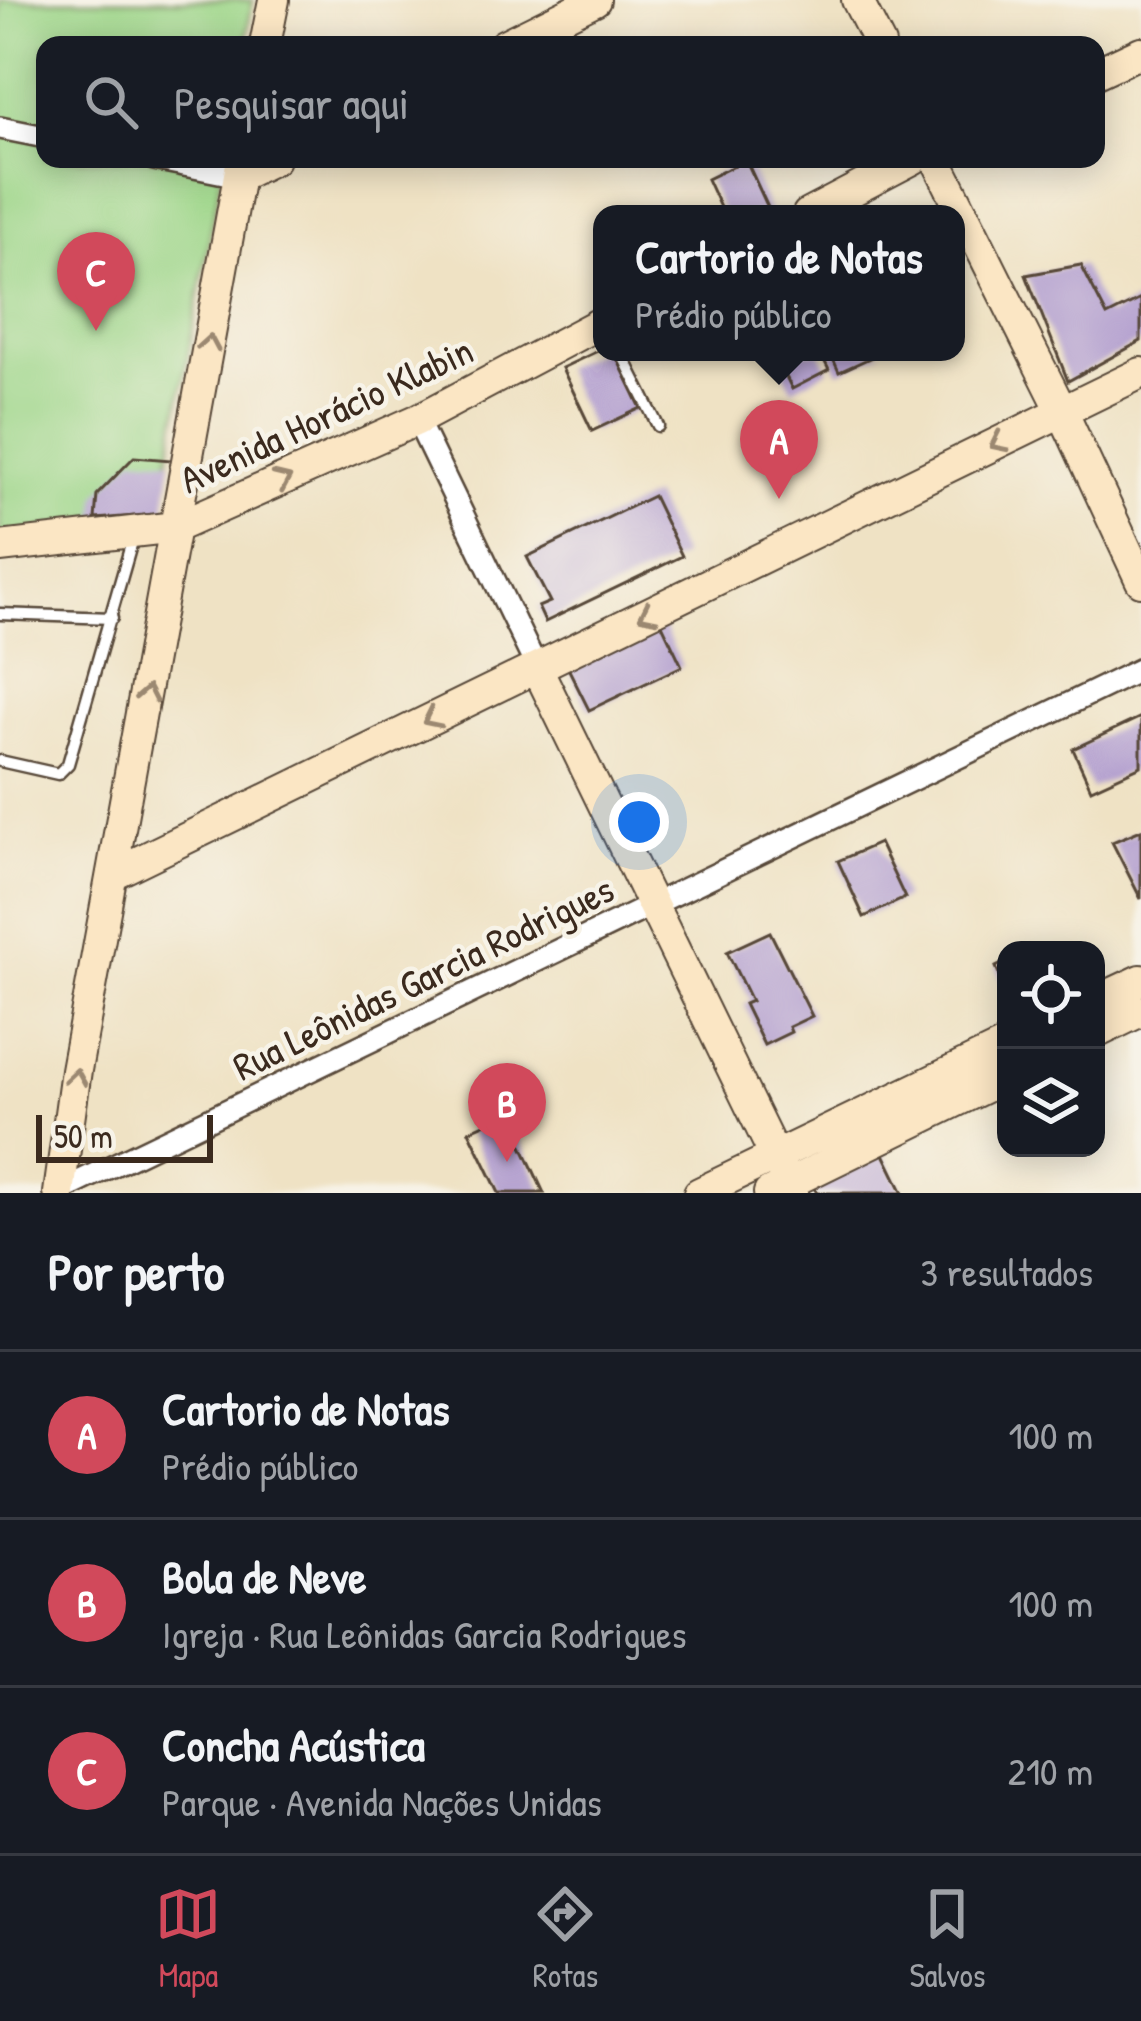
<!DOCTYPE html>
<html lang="pt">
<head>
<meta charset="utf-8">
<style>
	body { margin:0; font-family:"Patrick Hand",sans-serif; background:#242831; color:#f1f3f6 }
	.controls { position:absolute; right:36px; bottom:36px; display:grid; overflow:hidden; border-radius:24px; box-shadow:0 6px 30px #0003 }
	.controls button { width:108px; height:108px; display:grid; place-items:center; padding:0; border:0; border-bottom:3px solid #363941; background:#171b24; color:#f1f3f6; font:60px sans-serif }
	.scale { position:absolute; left:36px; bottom:30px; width:177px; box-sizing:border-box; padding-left:12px; border:6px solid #3b2a1e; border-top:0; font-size:33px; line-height:42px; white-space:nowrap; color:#3b2a1e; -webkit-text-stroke:9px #f7f3e8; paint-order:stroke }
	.you { position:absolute; left:639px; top:822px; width:42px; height:42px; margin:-30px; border:9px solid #fff; border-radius:50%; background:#1a73e8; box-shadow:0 0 0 18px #1a73e833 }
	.badge { display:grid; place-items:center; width:78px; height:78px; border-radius:50%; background:#d1495b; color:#fff; font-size:39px; font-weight:700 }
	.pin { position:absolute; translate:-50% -99px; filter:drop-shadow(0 3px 6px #0008) }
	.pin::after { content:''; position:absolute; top:63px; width:42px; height:36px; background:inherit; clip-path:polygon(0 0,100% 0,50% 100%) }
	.popup { position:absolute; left:593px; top:205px; width:372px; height:156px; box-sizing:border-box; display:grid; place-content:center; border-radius:24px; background:#171b24; filter:drop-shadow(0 3px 9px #0005); font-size:39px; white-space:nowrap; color:#9ea1a6 }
	.popup b { font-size:45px; color:#f1f3f6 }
	.popup::after { content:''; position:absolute; left:50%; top:100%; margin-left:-24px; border:24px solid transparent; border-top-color:#171b24 }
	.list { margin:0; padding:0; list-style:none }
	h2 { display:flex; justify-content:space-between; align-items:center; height:156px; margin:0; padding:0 48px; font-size:51px }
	h2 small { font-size:39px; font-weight:400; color:#9ea1a6 }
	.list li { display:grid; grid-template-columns:78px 1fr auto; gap:36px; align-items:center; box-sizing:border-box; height:168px; padding:0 48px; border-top:3px solid #363941 }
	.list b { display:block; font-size:45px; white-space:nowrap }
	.list p { margin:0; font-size:39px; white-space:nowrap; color:#9ea1a6 }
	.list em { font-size:39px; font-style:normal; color:#9ea1a6 }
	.icon { flex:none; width:66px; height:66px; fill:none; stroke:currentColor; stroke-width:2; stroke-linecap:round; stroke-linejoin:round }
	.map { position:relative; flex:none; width:1141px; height:1193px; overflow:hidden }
	.search { position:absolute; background:#171b24; box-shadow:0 6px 30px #0003; left:36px; right:36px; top:36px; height:132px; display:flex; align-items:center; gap:30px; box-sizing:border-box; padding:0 42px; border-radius:24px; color:#9ea1a6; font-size:45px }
	.sheet { height:660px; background:#171b24 }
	nav { display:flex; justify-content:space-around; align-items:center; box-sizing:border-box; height:168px; border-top:3px solid #363941; background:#171b24; font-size:33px; color:#9ea1a6 }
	nav a { display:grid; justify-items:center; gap:6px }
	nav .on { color:#d1495b }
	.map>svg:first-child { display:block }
	.green { fill:#9cd588; stroke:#6c8053; stroke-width:3 }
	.building { fill:#b6a3d0 }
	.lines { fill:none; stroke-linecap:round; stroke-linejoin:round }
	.lane-casing { stroke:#564637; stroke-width:15 }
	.street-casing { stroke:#564637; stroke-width:26 }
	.secondary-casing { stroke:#564637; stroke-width:34 }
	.lane { stroke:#fff; stroke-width:10 }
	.street { stroke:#fff; stroke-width:21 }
	.secondary { stroke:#fbe6c4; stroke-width:30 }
	.oneway { stroke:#9b8871 }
	.labels { text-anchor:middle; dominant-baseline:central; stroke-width:9; stroke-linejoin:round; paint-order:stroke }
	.street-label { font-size:39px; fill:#3b2a1e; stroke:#f7f3e8 }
</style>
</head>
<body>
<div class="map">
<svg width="1141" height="1193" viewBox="0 0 1141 1193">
	<rect width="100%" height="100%" fill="#f7f3e8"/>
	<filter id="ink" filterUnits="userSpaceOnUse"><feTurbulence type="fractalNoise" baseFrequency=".00833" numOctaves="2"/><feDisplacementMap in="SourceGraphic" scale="24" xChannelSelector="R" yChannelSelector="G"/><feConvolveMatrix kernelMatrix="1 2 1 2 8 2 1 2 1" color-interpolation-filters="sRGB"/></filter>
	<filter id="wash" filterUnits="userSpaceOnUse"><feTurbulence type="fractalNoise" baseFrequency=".004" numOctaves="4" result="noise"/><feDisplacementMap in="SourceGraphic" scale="48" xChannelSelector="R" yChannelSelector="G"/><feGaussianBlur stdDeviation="2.7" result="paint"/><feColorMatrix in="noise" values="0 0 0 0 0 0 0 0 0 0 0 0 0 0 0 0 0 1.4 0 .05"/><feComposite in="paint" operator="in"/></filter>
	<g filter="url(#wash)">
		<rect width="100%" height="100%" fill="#efe2c4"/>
		<path class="green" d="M0,0H253L245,45H45V159H224L161,503L0,538Z"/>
		<g id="blocks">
			<path class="building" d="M746,160L771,214H723L707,179Z
				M1081,265L1107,316L1141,299V341L1068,381L1026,275Z
				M602,349L614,352L641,408L592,431L562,368Z
				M774,352H820L829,370L792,389Z
				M830,352H883L839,372Z
				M134,457L172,460L164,514L95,519L97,495Z
				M653,496L682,556L545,622L538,607L550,602L527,557Z
				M660,620L682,666L589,710L566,664Z
				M1141,717V766L1091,789L1073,749Z
				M1141,830V899L1112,842Z
				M879,843L905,898L864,917L838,861Z
				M770,932L812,1016L789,1027L791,1032L764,1045L744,1004L751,1001L727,952Z
				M1006,962V990L996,967Z
				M507,1114L544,1193H499L469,1131Z
				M883,1152L903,1193H817L813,1186Z"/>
		</g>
	</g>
	<g filter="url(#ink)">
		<use href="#blocks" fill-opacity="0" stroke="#564637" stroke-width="3"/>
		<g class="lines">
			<defs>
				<path id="lane" d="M621,352L658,426
					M0,614L112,618
					M0,761L58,774L68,764L133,538"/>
				<path id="street" d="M0,128L45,137
					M154,159L239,176
					M417,420L537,668
					M60,1191L1141,669"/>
				<path id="secondary" d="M857,0L880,45
					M265,45L274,0
					M504,45L595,0
					M1096,73L1141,52
					M936,159L1062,411L1141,581
					M239,176L274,159
					M808,214L913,159
					M0,547L176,527L417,420L602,322
					M537,668L793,1193
					M113,874L1141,373
					M1096,1001L1141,980
					M1096,1033L1141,1011
					M59,1193L76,1070L242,159
					M699,1193L1006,1045
					M769,1193L1006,1077"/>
			</defs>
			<use href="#lane" class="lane-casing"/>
			<use href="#street" class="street-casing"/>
			<use href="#secondary" class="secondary-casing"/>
			<use href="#lane" class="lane"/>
			<use href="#street" class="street"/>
			<use href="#secondary" class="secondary"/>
		</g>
		<defs><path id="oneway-chevron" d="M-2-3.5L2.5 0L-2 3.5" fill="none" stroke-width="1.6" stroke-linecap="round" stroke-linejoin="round" transform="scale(3)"/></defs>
		<g class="oneway">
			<use href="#oneway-chevron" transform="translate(209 343) rotate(-80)"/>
			<use href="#oneway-chevron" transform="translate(998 443) rotate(154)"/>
			<use href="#oneway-chevron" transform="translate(283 480) rotate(-24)"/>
			<use href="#oneway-chevron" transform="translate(647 614) rotate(154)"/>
			<use href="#oneway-chevron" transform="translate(147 694) rotate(-79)"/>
			<use href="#oneway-chevron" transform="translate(431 719) rotate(154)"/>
			<use href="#oneway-chevron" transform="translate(76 1077) rotate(-81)"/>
		</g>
	</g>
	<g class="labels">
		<g class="street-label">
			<text transform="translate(326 414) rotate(-25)">Avenida Horácio Klabin</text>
			<text transform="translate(423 977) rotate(-26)">Rua Leônidas Garcia Rodrigues</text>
		</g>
	</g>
</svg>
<div class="controls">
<button><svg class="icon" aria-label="locate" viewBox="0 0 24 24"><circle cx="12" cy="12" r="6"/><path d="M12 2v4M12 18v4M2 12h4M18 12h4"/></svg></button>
<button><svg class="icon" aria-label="layers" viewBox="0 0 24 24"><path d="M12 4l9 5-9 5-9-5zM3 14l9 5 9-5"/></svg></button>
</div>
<div class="scale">50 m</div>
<div class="you"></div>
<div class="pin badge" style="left:779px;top:499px">A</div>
<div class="popup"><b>Cartorio de Notas</b>Prédio público</div>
<div class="pin badge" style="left:507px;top:1162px">B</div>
<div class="pin badge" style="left:96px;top:331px">C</div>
<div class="search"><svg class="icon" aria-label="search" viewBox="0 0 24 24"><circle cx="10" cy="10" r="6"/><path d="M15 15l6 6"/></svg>Pesquisar aqui</div>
</div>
<section class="sheet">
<h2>Por perto<small>3 resultados</small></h2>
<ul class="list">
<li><span class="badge">A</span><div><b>Cartorio de Notas</b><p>Prédio público</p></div><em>100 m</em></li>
<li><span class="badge">B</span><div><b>Bola de Neve</b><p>Igreja · Rua Leônidas Garcia Rodrigues</p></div><em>100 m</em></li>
<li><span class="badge">C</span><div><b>Concha Acústica</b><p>Parque · Avenida Nações Unidas</p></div><em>210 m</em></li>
</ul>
</section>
<nav>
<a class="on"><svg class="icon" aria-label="map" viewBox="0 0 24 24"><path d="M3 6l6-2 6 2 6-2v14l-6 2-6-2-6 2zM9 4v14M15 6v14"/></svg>Mapa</a>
<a><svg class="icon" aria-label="directions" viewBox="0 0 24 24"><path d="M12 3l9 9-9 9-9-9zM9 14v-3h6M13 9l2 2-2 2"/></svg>Rotas</a>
<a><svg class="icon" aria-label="saved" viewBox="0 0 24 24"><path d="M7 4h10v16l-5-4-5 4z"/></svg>Salvos</a>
</nav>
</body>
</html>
